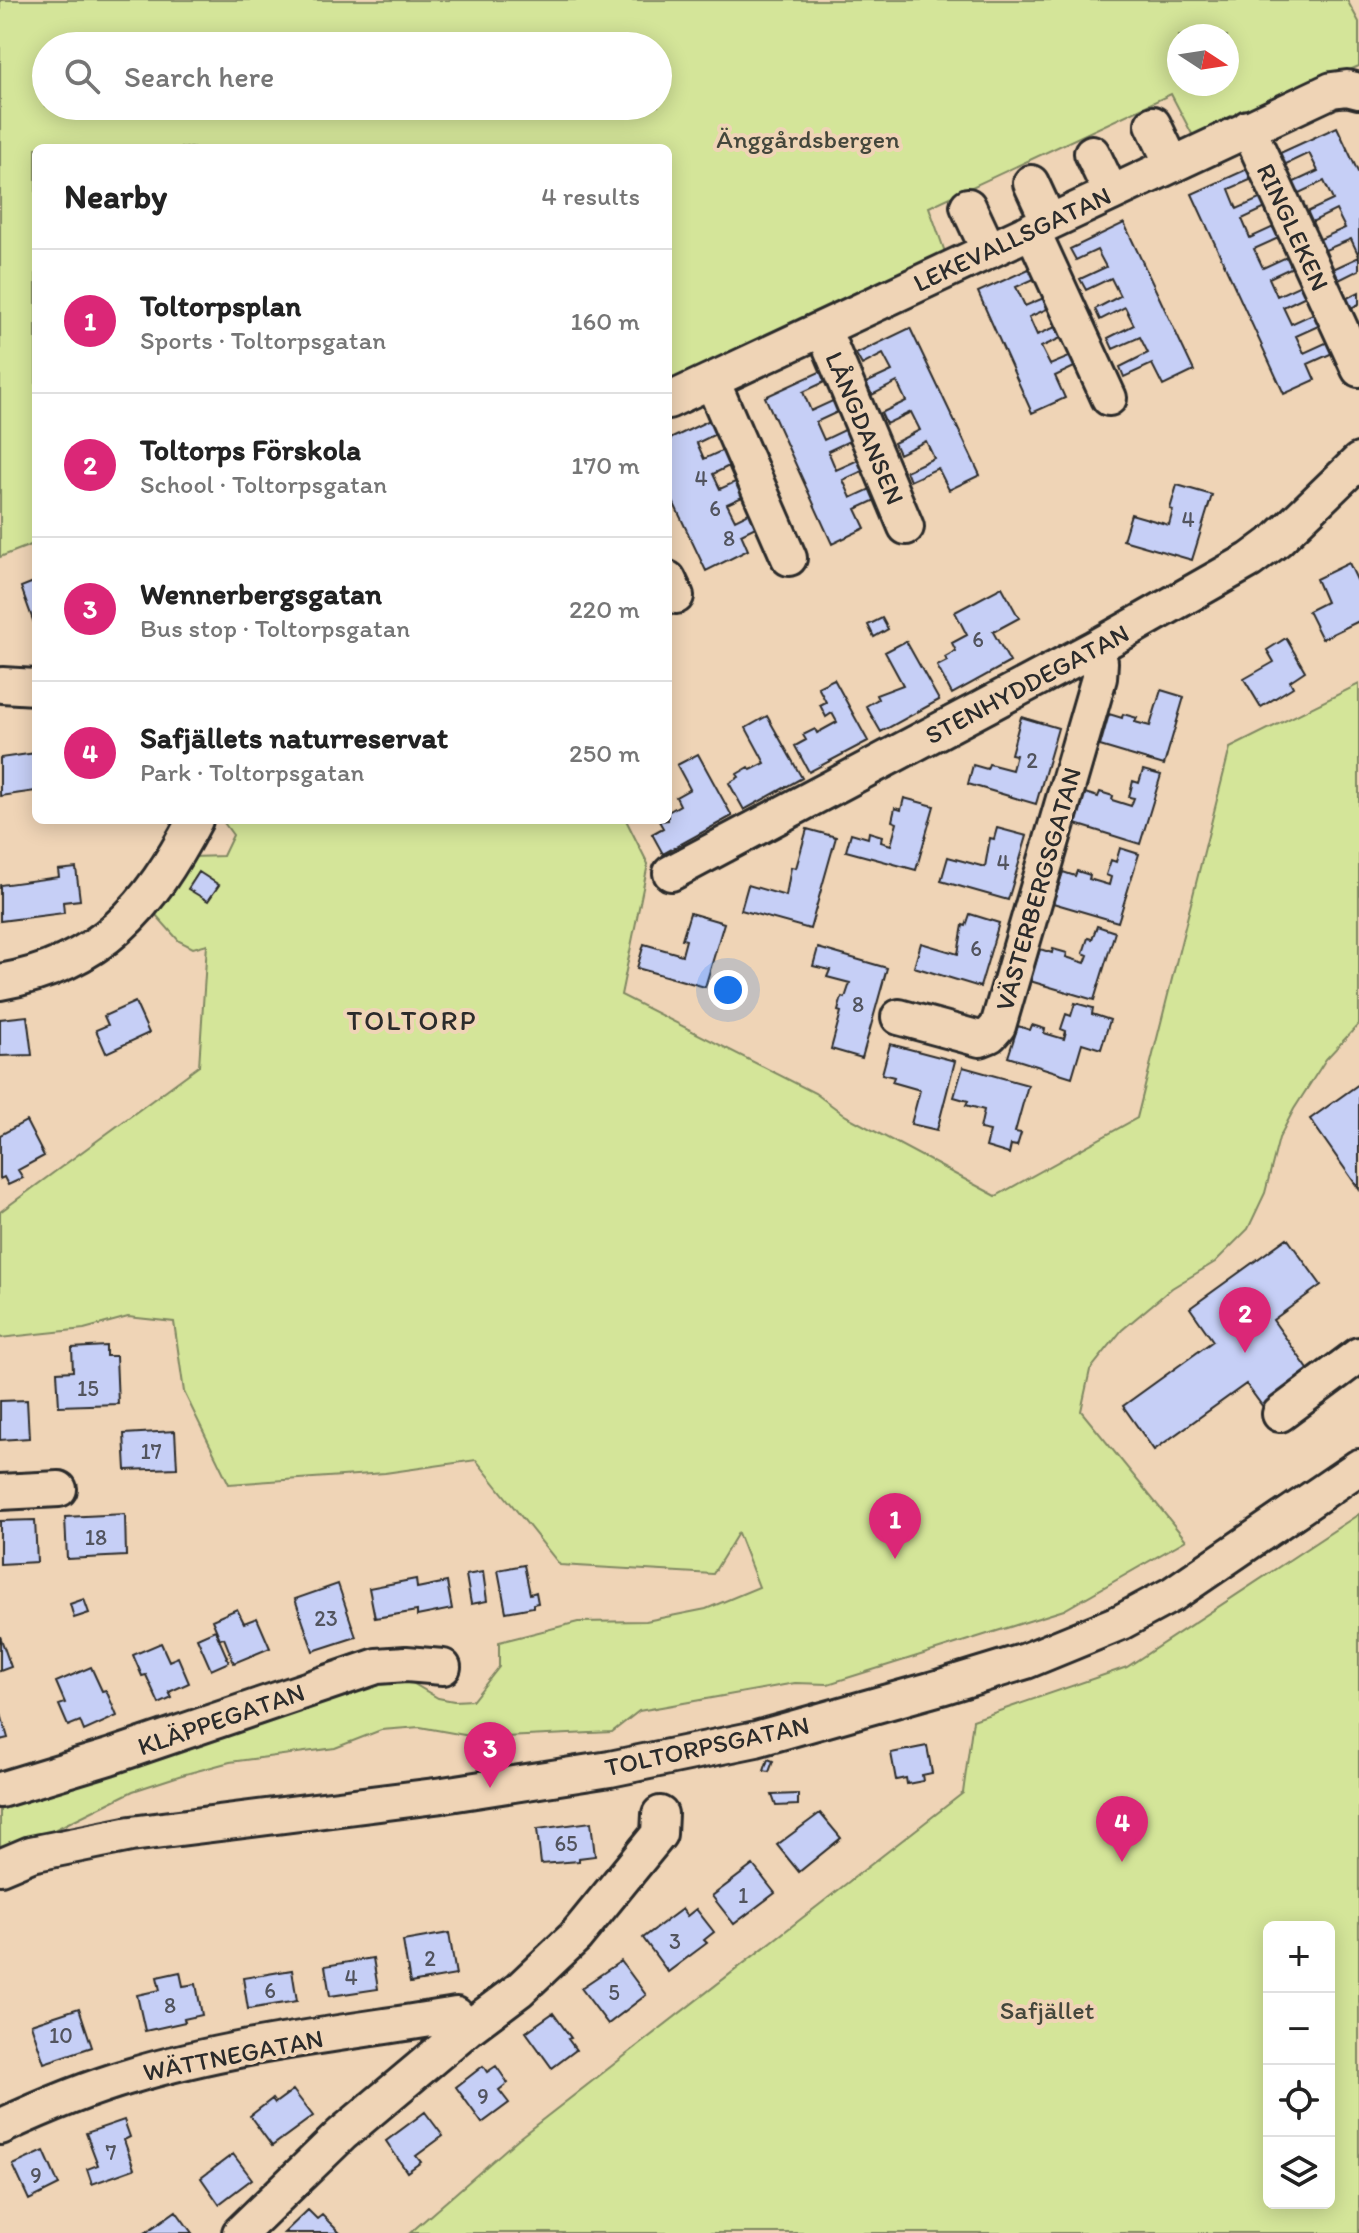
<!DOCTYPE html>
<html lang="en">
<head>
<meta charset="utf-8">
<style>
	body { margin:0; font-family:Itim,sans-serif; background:#f2f2f2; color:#222 }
	.controls { position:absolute; right:24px; bottom:24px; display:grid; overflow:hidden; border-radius:12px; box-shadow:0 4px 20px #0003 }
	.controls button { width:72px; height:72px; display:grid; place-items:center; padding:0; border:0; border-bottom:2px solid #e0e0e0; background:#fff; color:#222; font:40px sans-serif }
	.compass { position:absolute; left:1167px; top:24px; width:72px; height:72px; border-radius:50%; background:#fff; box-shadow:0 4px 20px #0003; rotate:102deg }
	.you { position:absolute; left:728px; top:990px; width:28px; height:28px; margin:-20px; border:6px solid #fff; border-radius:50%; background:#1a73e8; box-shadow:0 0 0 12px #1a73e833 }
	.badge { display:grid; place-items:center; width:52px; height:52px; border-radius:50%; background:#db2777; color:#fff; font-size:26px; font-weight:700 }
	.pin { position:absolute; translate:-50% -66px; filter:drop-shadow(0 2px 4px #0008) }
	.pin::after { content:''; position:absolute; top:42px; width:28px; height:24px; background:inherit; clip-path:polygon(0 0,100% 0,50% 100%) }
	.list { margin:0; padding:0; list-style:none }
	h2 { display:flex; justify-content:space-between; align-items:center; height:104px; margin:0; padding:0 32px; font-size:34px }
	h2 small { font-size:26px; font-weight:400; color:#767676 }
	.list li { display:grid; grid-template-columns:52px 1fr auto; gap:24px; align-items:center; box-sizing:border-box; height:144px; padding:0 32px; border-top:2px solid #e0e0e0 }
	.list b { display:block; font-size:30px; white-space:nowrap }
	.list p { margin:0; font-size:26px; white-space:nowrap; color:#767676 }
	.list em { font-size:26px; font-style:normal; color:#767676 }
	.icon { flex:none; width:44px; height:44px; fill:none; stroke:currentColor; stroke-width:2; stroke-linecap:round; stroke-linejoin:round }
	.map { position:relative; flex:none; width:1359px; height:2233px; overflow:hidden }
	.search { position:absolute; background:#fff; box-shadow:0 4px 20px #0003; left:32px; top:32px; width:640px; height:88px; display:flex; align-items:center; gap:20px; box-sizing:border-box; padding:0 28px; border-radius:44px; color:#767676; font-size:30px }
	.panel { position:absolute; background:#fff; box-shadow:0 4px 20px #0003; left:32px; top:144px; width:640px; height:680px; border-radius:12px }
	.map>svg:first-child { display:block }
	.green { fill:#d4e599; stroke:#808862; stroke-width:2; fill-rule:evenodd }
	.building { fill:#c6cff6; stroke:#2b2b2b; stroke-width:2 }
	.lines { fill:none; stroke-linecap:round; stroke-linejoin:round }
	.minor-casing { stroke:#2b2b2b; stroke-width:40 }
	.minor { stroke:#efd4b6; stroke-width:34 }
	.labels { text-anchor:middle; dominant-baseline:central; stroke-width:8; stroke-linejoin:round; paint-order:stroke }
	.number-label { font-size:22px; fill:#52545e }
	.park-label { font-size:26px; fill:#44473c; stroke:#efd4b6 }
	.street-label { font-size:26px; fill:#2b2b2b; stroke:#efd4b6 }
	.neighbourhood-label { font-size:28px; letter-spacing:2px; fill:#2b2b2b; stroke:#efd4b6 }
</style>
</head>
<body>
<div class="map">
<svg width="1359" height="2233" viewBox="0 0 1359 2233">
	<rect width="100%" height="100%" fill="#efd4b6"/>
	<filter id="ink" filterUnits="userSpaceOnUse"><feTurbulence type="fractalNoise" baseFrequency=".0125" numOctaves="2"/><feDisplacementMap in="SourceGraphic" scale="16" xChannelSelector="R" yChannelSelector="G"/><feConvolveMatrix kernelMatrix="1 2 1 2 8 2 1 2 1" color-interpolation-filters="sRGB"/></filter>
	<g filter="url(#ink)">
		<path class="green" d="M0,0H1347L1359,22V66L1193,136L1171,94L929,207L946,255L668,382V148H36V543L0,557ZM1179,36H1227V84H1179ZM46,46H658V106H46Z
			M1359,684V1024L1326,1059L1294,1109L1279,1138L1265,1193L1248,1229L1215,1262L1172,1288L1122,1330L1090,1370L1081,1411L1186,1540L1064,1610L828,1684L795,1683L639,1711L612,1732L481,1738L420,1727L381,1730L335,1748L230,1762L182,1775L133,1791L48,1833L0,1849V1804L388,1678L409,1681L438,1698L454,1701L473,1700L499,1667V1642L578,1622L646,1621L706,1609L759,1587L738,1533L713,1574L560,1565L476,1460L385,1473L229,1484L184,1392L174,1322L128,1317L84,1329L0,1338V1212L199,1066L207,944L193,948L179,941L155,914L192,857L223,856L233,835L222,820H626L648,864L621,995L815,1093L846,1116L996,1196L1137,1118L1230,748Z
			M1359,1514V2233H410L519,2138L963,1793L973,1720L1127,1667ZM1329,1927V2203H1269V1927Z"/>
		<path class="building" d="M1337,127L1359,174V256L1351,239L1323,251L1318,240L1345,228L1336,210L1310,223L1305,213L1333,200L1324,181L1297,194L1292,183L1318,171L1309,153L1284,165L1278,154Z
			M1252,167L1257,177L1229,189L1237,209L1266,196L1270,206L1242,219L1250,238L1280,224L1285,235L1254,249L1263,268L1293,254L1297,265L1269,278L1277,296L1305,283L1310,294L1283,307L1291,324L1319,311L1325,323L1296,336L1304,353L1332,340L1337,351L1308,364L1315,380L1284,394L1192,194Z
			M1124,223L1194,371L1163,386L1152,364L1124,377L1120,367L1148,353L1140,337L1113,349L1108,338L1134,325L1125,307L1100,320L1095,309L1120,296L1111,278L1086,290L1080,279L1106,267L1097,250L1076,260L1070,249Z
			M1359,257V270L1337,281L1331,270Z
			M1040,264L1045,274L1016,287L1025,306L1053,294L1058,304L1029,317L1037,335L1067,322L1072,333L1041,347L1050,365L1081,352L1085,362L1055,376L1065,398L1032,413L978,292Z
			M1359,292V304L1349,309L1345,299Z
			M910,328L980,475L949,490L938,468L910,481L906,471L934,458L926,441L899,454L894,443L920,430L911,412L886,424L881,413L906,401L897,382L872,395L866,383L892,371L883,354L862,365L856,354Z
			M826,369L831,379L803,392L811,411L839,398L844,409L816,422L824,440L853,426L858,437L828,451L836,470L867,456L871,467L843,480L851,498L879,485L884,496L856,509L865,528L832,544L765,397Z
			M718,416L724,430L697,443L704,459L730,447L737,462L713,474L720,489L744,478L751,493L727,504L735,520L759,508L766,522L741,534L748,550L706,571L668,491V440Z
			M1177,485L1212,495L1192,560L1123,540L1131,514L1169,525L1173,510L1170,509Z
			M1349,563L1359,584V621L1322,639L1308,611L1326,602L1316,579Z
			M36,581V622L34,623L21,587Z
			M1002,587L1019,618L993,632L1010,662L952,694L937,666L947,661L945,657L956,651L952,643L967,635L955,612Z
			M882,618L888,629L874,637L868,625Z
			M1286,638L1305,671L1290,681L1293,687L1261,707L1244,679L1274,662L1267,650Z
			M906,641L939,700L881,732L866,706L878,699L876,695L903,685L885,652Z
			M834,679L868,741L809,772L795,746L806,740L803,735L815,729L817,733L837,722L832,713L826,717L820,705L826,702L818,687Z
			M1161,690L1184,697L1164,765L1100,746L1109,714L1122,718L1123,714L1137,718L1135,722L1150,726Z
			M767,716L802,778L744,810L729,783L739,777L737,774L749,767L751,770L765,763L746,728Z
			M1021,717L1058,728L1036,804L968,784L973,765L987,769L989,764L1012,770L1016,755L1011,754Z
			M36,753V791L0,796V758Z
			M698,754L732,816L663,854L652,834L663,828L659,821L668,820V812L680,805L676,797L690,789L677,765Z
			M1143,770L1161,775L1140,844L1076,824L1085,793L1098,797L1100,792L1113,796L1112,800L1131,806L1134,798L1129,797L1133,781L1139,783Z
			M904,798L934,806L916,870L846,851L851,833L868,838L869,832L882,836L881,842L891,845L897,823L892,821L895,808L901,810Z
			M997,828L1027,836L1008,900L941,881L948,857L985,867L990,838L994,839Z
			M807,829L836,837L810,929L741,910L748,885L786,896L791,867L796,868Z
			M1120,848L1139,854L1118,922L1053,903L1063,872L1075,876L1077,871L1090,875L1089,879L1109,885L1111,877L1106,875L1111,860L1116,862Z
			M76,868L80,900L63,902L64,913L0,921V885L59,877L58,870Z
			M199,872L219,885L208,901L188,889Z
			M690,913L724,923L705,987L637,968L644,944L682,955L686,940L682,939Z
			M970,914L999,923L980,987L914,967L921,943L958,954L963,925L966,926Z
			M1097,926L1115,932L1094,1000L1030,981L1040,949L1052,953L1053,949L1067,953L1066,957L1085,963L1088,955L1083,953L1088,938L1092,939Z
			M818,948L887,968L862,1058L831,1049L841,1012L838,1011L842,997L845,998L850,983L827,977L830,970L813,966Z
			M135,1002L149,1033L106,1053L96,1030L108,1025L104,1016Z
			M1075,1003L1093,1008L1092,1014L1110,1020L1101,1049L1082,1043L1072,1077L1008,1057L1018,1026L1030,1030L1032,1025L1045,1029L1044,1033L1064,1039L1066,1031L1061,1029L1066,1014L1071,1016Z
			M27,1016L32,1055L0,1056V1019Z
			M890,1044L955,1061L937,1130L911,1124L920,1090L892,1082L894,1077L882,1074Z
			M963,1067L1028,1085L1015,1132L1021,1133L1017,1146L1011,1145L1009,1154L986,1147L990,1131L980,1129L984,1110L966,1105L968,1101L954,1097Z
			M1359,1084V1189L1310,1119Z
			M26,1121L44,1156L18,1170L23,1178L8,1185L4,1177L0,1179V1135Z
			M1287,1238L1321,1285L1273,1320L1310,1372L1263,1407L1246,1384L1154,1450L1123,1406L1213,1341L1190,1308Z
			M106,1346V1356H116L118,1404L59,1406L57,1372L73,1371L72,1348Z
			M27,1400L29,1438L0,1440V1401Z
			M175,1431L177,1468L126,1470L124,1434Z
			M125,1514L126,1556L67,1559L65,1517Z
			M35,1520L37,1562L0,1564V1521Z
			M524,1565L530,1594L536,1592L538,1603L533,1604V1607L506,1612L498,1570Z
			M483,1572L487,1601L471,1604L466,1575Z
			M416,1579L417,1588L447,1582L452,1609L417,1616V1611L375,1618L369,1588Z
			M338,1584L356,1637L313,1651L295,1599Z
			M84,1599L89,1613L74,1618L70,1604Z
			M237,1609L244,1623L257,1618L270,1648L234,1663L224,1638L220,1639L212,1620Z
			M215,1630L229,1662L211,1670L197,1638Z
			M0,1636L11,1667L0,1671Z
			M161,1643L169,1661L178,1657L189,1683L169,1692L172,1698L159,1704L146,1675L142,1676L133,1655Z
			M91,1667L102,1691L106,1690L117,1716L84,1731L80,1721L68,1726L59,1705L65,1703L56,1682Z
			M1,1714L8,1738L0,1740V1715Z
			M491,1746L492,1752L479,1753L478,1747Z
			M927,1746L932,1773L922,1775L923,1781L907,1784L906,1778L896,1780L891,1753Z
			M768,1759L773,1761L769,1772L764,1771Z
			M798,1794V1805L776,1806L772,1795Z
			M820,1813L841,1838L799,1872L777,1845Z
			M591,1822L595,1856L579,1858V1861L541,1864L537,1829Z
			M753,1865L775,1893L734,1924L712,1896Z
			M682,1909L687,1916L696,1909L714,1932L704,1940L707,1943L668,1972L643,1938Z
			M449,1933L456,1975L410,1983L403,1941Z
			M373,1958L378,1989L330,1996L325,1966Z
			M621,1961L646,1995L608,2024L581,1988Z
			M292,1970L297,2001L248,2009L243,1978Z
			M180,1972L183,1986L196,1984L202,2015L184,2019L185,2022L145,2031L137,1995L160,1990L157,1977Z
			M79,2008L92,2047L44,2063L31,2024Z
			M553,2013L571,2038L568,2039L576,2050L552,2068L526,2032Z
			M483,2066L487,2072L496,2066L508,2083L499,2090L509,2103L482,2123L456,2087Z
			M293,2090L313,2116L272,2146L250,2116L272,2099L275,2103Z
			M425,2112L443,2136L416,2156L421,2162L407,2172L386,2141Z
			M124,2120L130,2137L124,2140L134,2169L92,2184L87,2169L98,2165L86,2133Z
			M44,2151L59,2185L29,2200L13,2165Z
			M233,2154L252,2179L219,2204L201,2178Z
			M308,2210L317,2219L322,2215L340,2233H284Z
			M176,2211L192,2233H145Z"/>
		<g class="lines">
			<defs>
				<path id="minor" d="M1153,124L1172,164
					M1248,128L1359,369
					M1092,153L1111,193
					M1031,183L1049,222
					M968,206L989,251
					M1032,230L1109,398
					M823,329L906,527
					M712,381L789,558
					M668,401L1332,90L1347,88L1359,91
					M668,579L676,596
					M2,685L36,687
					M671,873L1095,648L1250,560L1277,540L1359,461
					M0,982C102,964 149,907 195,820
					M899,1017L980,1039L990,1035L998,1026L1099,678L1100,662L1095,648
					M1280,1414L1359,1355
					M0,1492L59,1489
					M0,1790L109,1757L377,1666L406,1664L443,1667
					M0,1867L31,1854L131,1834L443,1795L610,1769L756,1739L941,1687L1026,1661L1121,1622L1173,1594L1359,1467
					M0,2127C43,2107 86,2089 131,2076C236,2044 348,2033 456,2015L467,2029
					M240,2233L342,2134L467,2029L519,1990L575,1937L659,1834L660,1814"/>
			</defs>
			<use href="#minor" class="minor-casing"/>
			<use href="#minor" class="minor"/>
		</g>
	</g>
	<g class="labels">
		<g class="number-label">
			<text x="701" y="478">4</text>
			<text x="715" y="508">6</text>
			<text x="1188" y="519">4</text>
			<text x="729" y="538">8</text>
			<text x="978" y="639">6</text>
			<text x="1032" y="760">2</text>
			<text x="1003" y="862">4</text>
			<text x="976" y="948">6</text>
			<text x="858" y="1004">8</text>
			<text x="88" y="1388">15</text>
			<text x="151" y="1451">17</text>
			<text x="96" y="1537">18</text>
			<text x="326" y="1618">23</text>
			<text x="566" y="1843">65</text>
			<text x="743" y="1895">1</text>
			<text x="675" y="1941">3</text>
			<text x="430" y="1958">2</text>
			<text x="351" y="1977">4</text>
			<text x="270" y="1990">6</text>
			<text x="614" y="1992">5</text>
			<text x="170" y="2005">8</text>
			<text x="61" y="2035">10</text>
			<text x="483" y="2096">9</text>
			<text x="111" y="2152">7</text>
			<text x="36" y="2175">9</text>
		</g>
		<g class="park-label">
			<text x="808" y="139">Änggårdsbergen</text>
			<text x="1047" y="2010">Safjället</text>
		</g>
		<g class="street-label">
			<text transform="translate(1293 227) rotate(65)">RINGLEKEN</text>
			<text transform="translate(1012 239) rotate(-25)">LEKEVALLSGATAN</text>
			<text transform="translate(865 428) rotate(67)">LÅNGDANSEN</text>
			<text transform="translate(1027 684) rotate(-28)">STENHYDDEGATAN</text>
			<text transform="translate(1038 889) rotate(-74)">VÄSTERBERGSGATAN</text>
			<text transform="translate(221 1719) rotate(-19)">KLÄPPEGATAN</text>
			<text transform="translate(707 1746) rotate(-12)">TOLTORPSGATAN</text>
			<text transform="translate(233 2055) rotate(-11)">WÄTTNEGATAN</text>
		</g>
		<g class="neighbourhood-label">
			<text x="412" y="1020">TOLTORP</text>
		</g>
	</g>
</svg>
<div class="controls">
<button>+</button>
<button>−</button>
<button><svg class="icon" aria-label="locate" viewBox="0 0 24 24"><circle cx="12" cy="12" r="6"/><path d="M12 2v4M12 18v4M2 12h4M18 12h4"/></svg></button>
<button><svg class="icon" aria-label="layers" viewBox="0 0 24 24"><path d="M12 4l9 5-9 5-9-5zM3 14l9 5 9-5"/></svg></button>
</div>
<svg class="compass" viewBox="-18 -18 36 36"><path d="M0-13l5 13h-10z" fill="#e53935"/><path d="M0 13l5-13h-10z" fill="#767676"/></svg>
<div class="you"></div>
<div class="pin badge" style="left:895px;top:1559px">1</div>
<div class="pin badge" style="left:1245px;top:1353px">2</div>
<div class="pin badge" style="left:490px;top:1788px">3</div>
<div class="pin badge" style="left:1122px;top:1862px">4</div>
<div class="search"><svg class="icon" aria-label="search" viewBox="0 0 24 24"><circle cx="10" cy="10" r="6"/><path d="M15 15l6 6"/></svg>Search here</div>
<section class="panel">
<h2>Nearby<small>4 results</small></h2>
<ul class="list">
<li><span class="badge">1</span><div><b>Toltorpsplan</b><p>Sports · Toltorpsgatan</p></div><em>160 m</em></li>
<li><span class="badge">2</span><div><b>Toltorps Förskola</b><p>School · Toltorpsgatan</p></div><em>170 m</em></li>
<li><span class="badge">3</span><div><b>Wennerbergsgatan</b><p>Bus stop · Toltorpsgatan</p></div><em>220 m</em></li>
<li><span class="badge">4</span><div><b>Safjällets naturreservat</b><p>Park · Toltorpsgatan</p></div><em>250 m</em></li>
</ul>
</section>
</div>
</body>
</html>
